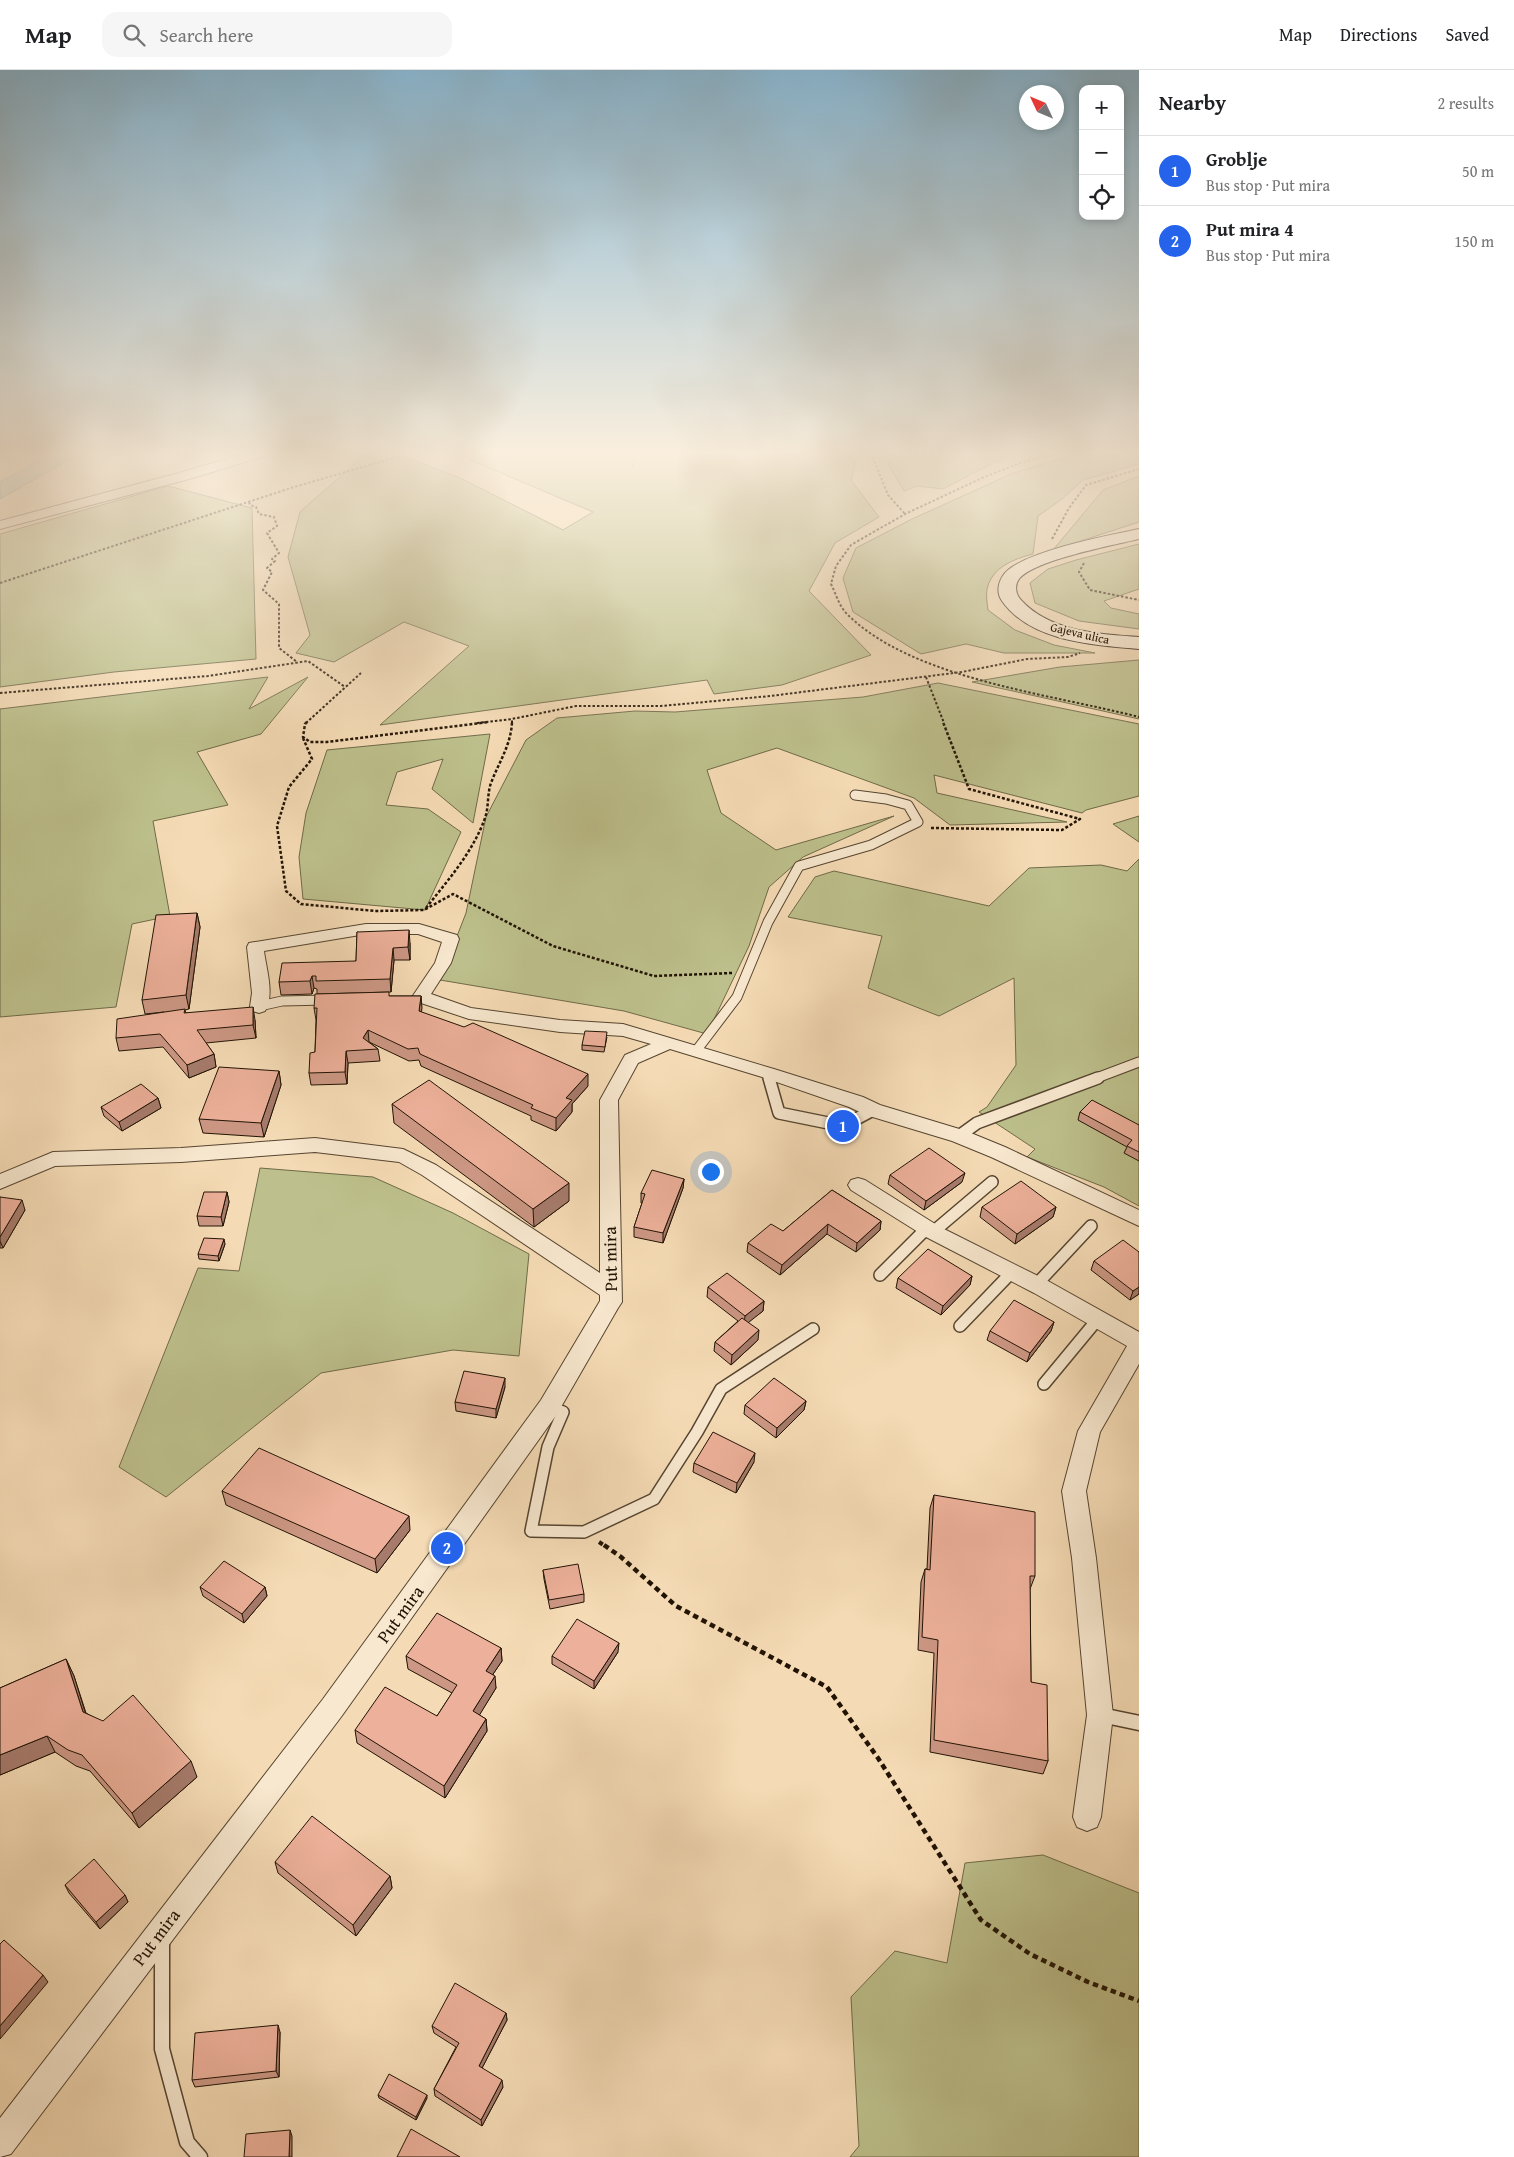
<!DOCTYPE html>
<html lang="en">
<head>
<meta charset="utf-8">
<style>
	body { margin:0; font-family:"Gentium Book Plus",serif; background:#f6f6f6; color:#202124 }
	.controls { position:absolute; right:15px; top:15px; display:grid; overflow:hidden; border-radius:10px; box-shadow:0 2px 8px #0003 }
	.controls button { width:45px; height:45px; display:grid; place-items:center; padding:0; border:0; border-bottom:1px solid #e0e0e0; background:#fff; color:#202124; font:25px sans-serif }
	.compass { position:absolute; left:1019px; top:15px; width:45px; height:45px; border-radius:50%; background:#fff; box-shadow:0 2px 8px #0003; rotate:314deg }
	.you { position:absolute; left:710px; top:1101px; width:18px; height:18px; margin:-12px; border:4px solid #fff; border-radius:50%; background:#1a73e8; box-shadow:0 0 0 8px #1a73e833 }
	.badge { display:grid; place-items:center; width:32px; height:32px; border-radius:50%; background:#2563eb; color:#fff; font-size:16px; font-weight:700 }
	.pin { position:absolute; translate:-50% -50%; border:2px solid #fff; box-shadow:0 1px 5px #0006 }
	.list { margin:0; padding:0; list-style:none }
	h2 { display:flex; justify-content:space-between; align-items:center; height:65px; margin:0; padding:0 20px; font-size:21px }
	h2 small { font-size:16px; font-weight:400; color:#757577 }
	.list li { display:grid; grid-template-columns:32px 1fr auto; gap:15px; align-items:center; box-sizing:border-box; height:70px; padding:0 20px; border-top:1px solid #e0e0e0 }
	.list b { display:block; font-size:19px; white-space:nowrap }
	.list p { margin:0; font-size:16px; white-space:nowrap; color:#757577 }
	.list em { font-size:16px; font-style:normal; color:#757577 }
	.icon { flex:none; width:28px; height:28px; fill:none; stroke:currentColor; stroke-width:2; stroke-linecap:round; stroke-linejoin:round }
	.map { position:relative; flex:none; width:1139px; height:2087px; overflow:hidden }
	header { display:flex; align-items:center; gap:30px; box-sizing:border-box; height:70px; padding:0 25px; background:#fff; border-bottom:1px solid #e0e0e0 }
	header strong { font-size:24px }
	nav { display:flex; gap:28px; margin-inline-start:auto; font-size:18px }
	.search { width:350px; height:45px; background:#f6f6f6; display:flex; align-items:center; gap:12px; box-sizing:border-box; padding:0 18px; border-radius:15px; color:#757577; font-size:19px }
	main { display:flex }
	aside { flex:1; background:#fff }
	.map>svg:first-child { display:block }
	.green { fill:#bdc08c; stroke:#6f6a48 }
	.water { fill:#9cbbb1; stroke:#6b786c }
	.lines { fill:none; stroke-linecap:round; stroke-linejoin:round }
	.service-far3-casing { stroke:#564530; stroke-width:8 }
	.service-far2-casing { stroke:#564530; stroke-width:11 }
	.service-far1-casing { stroke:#564530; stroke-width:14 }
	.service-casing { stroke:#564530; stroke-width:17 }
	.minor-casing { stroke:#564530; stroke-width:2 }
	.tertiary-casing { stroke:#564530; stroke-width:2 }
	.secondary-casing { stroke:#211304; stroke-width:2 }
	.path-far3 { stroke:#211304; stroke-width:2; stroke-dasharray:2.5 2; stroke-linecap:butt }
	.path-far2 { stroke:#211304; stroke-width:2.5; stroke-dasharray:3 2; stroke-linecap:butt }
	.path-far1 { stroke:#211304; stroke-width:4; stroke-dasharray:4.5 2.5; stroke-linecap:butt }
	.path { stroke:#211304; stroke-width:4.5; stroke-dasharray:5.5 4; stroke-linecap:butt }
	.service-far3 { stroke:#f8e8cf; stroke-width:6 }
	.service-far2 { stroke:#f8e8cf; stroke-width:9 }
	.service-far1 { stroke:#f8e8cf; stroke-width:11 }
	.service { stroke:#f8e8cf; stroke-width:14 }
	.minor { fill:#f8e8cf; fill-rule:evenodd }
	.tertiary { fill:#f8e8cf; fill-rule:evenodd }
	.secondary { fill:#f8e8cf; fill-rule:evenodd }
	.wall { fill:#cc9784; stroke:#211304 }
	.shaded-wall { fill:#a67b6c; stroke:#211304 }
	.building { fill:#edb09a; stroke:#211304 }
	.labels { text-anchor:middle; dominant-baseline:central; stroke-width:4.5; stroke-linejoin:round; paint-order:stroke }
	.far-street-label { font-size:12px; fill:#211304; stroke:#f8e8cf }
	.near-street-label { font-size:18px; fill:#211304; stroke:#f8e8cf }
</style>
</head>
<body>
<header>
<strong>Map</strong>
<div class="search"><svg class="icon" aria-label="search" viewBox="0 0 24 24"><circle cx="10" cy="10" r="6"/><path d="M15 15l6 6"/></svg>Search here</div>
<nav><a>Map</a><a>Directions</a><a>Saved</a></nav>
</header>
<main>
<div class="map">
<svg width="1139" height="2087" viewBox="0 0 1139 2087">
	<rect width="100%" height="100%" fill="#f5dbb5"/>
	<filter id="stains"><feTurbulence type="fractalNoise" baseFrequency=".004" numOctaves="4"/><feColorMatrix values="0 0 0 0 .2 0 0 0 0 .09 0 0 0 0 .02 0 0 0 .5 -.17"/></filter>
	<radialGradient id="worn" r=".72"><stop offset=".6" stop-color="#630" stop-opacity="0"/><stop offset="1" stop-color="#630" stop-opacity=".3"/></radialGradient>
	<path class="green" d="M370,380H388L460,408L563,460L593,442L468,389L488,380H638L632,396L648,380H859L851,410L879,447L835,473L809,521L871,585L782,615L714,624L707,610L380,655L469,576L404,552L334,592L296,583L310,565L288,487L300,442Z
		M895,380H1024L1014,382L943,419L917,416L904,421L888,394Z
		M1126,380H1139V394L1083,410L1062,429L1038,446L1033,484C1014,489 992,497 987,519C986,525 987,533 988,540L1015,560L1054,575L1095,583H1004L966,574L921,584L853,542L843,508L856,478L912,449L1011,404L1071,385Z
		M1139,406V452L1053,480L1103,420Z
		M168,416L252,438L256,589L114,602L0,617V464Z
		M1139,474V519L1104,531L1111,538L1139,544V559L1079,551L1035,533L1030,513L1048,499L1076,490Z
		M1139,590V649L972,612L1060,597Z
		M268,607L249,639L308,607L261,664L197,682L228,735L153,751L170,846L132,854L116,937L0,947V639Z
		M938,613L1139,654V726L1086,740L1082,743L934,705L937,723L1067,752L950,755L914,728L777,678L707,700L721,743L776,780L894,746L803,787L769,817L749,876L707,964L624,941L440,910L466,843L486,747L526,670L557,648L635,641L675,642L863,627Z
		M490,664L473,753L432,719L443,689L397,702L386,735L428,739L461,762L425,840L303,829L299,787L306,743L327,680Z
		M1139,746V772L1113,754Z
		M1139,789V1136L1104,1117L1027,1087L1035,1079L979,1042L987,1037L1016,995L1014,908L939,946L868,918L882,866L788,847L815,807L834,801L989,836L1029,798L1101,795L1127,801Z
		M260,1098L373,1107L453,1143L529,1184L519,1286L453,1280L321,1303L166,1427L119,1397L198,1198L239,1201Z
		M1043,1785L1139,1823V2087H850L859,2076L851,1927L895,1881L947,1893L965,1793Z"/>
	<path class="water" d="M59,380H86L0,429V412Z"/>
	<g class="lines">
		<defs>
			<path id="service-far3" d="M417,381L420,380"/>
			<path id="service-far2" d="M255,937L282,931L328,930
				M696,981L737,927L768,852L799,796L871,775L918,752L908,735L886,729L855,725
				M768,1003L770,1009
				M1094,1009L1139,992"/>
			<path id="service-far1" d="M769,1008L779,1043L843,1056L873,1040
				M959,1066L977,1053L1098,1008
				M933,1162L992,1112
				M880,1205L927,1158
				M1036,1215L1091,1156
				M960,1256L1012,1202
				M1044,1314L1097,1250
				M549,1337L563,1342L548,1377L531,1461L584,1462L654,1429L697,1362L721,1319L813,1259"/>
			<path id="service" d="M1101,1645L1139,1653
				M162,1871V1979L187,2072L200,2087"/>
			<path id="minor" d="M366,854H419L457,865L459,869L451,893L431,924L471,938L560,950L623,954L774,999L863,1027L880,1035L966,1061L1005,1077L1139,1140V1156L991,1087L952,1071L866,1045L849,1037L762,1007L670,979L638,993L618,1030L622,1232L618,1238L557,1344L341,1647L11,2084L0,2087V2048L323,1629L541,1330L600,1231V1225L422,1105L399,1092L315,1082L181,1092L55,1096L0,1119V1104L53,1082L181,1078L315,1068L403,1079L436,1095L600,1203V1030L625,985L651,974L623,966L560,962L469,949L415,931L412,927L435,893L442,872L418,864H366L264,881C266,898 275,925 265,941L259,943L253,941L250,937L252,923L247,877L249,873Z
				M858,1108L865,1110L940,1157L1048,1211L1139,1262V1294L1100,1362L1086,1421L1096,1488L1113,1645L1101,1747L1097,1757L1087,1761L1077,1757L1073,1747L1087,1645L1072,1488L1062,1421L1078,1361L1127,1276L1034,1223L926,1167L851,1120L848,1115L851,1110Z"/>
			<path id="tertiary" d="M256,380H277L275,383L189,409L0,459V451L179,403Z"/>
			<path id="secondary" d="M1139,459V469C1114,475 1034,490 1019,509C1014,515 1016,525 1021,530C1050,562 1099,564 1139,567V579C1094,575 1031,572 1002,531C995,521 999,508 1008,500C1032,480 1106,466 1139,459Z"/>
		</defs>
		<use href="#service-far3" class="service-far3-casing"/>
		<use href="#service-far2" class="service-far2-casing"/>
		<use href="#service-far1" class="service-far1-casing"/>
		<use href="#service" class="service-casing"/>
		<use href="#minor" class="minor-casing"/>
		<use href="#tertiary" class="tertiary-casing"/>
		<use href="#secondary" class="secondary-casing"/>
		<path class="path-far3" d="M879,380L873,388L888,425L905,444
			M1074,380L1020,393L982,408L905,444L851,475L836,496L831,514C836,524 839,536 847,544C912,609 1051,624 1139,647
			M249,432L250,435L256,437L259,444L274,447L277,456L267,463L279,483L272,489L275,491L267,498L272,502L263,520L279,534V578L297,592
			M1052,469L1069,438L1086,415L1139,399
			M1084,493L1079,502L1090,520L1139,530
			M0,513L294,417L404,385
			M926,607L944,653
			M0,623L208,606L308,591L345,617
			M306,653L361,603
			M477,653L512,649L576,636H661L770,626L962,602L1027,589L1068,587L1080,583
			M512,653V649"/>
		<path class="path-far2" d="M307,652L305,654L303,667L310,672H327L489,652
			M303,668L312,689L289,717L277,756L286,821L301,834L375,841L424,840L453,824L553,876L654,906L732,903
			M931,758L1062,760L1080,749L969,719L943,652
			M426,838C448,810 473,782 485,748C489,737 487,724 491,713C499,692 511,675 512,652"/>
		<path class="path-far1" d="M599,1472L605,1476"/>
		<path class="path" d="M604,1475L621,1487L676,1536L827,1617L878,1688L981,1850L1030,1884L1088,1912L1139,1931"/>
		<use href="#service-far3" class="service-far3"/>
		<use href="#service-far2" class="service-far2"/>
		<use href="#service-far1" class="service-far1"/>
		<use href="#service" class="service"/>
		<use href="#minor" class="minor"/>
		<use href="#tertiary" class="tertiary"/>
		<use href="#secondary" class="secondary"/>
	</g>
	<path class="wall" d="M197,843L200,857L189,939L185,940L186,943L255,950L256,968L206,973L214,984L216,997L189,1008L163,977L119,981L116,968L164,942L145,944L142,930Z
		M357,862L410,873V890H394L391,922L317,924V919L314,918L312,924L281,925L279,912L356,891Z
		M390,926H421V942L588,1016L572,1034V1042L556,1061L531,1050V1046L421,996L419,990L409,991L369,972L378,979L380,991L348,993L347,1014L311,1015L309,1003L315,982L316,950L314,938Z
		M607,967L604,982L582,980V975Z
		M279,1001L281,1015L264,1067L203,1063L199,1049Z
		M158,1028L161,1038L122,1061L104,1046L101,1037Z
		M392,1034L569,1131L534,1157L394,1053Z
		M1080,1042L1139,1055V1091L1124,1083L1127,1077L1078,1050Z
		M890,1105L962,1112L924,1140L888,1114Z
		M684,1109L683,1118L663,1173L634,1167V1157L642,1133H641V1123Z
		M832,1120L881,1151L880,1160L856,1182L827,1164L780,1205L747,1182L748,1173L783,1161Z
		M227,1122L229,1132L223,1156H199L197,1146Z
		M0,1127L25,1140L3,1178H0Z
		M982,1137H1056L1053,1147L1015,1174L980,1147Z
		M225,1174L219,1191L199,1189L198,1184Z
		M1139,1182V1224L1130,1230L1091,1200L1094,1191Z
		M972,1206L970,1215L941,1245L896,1218L898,1208Z
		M708,1217L764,1231L763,1241L748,1252L758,1270L731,1295L714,1281L715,1272L738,1251L707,1227Z
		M1054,1252L1051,1261L1027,1292L987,1270L990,1261Z
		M505,1317L496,1348L456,1341L455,1332Z
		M806,1331L804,1340L776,1368L744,1344L745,1335Z
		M754,1392L736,1423L693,1402L694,1393Z
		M222,1421L410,1460L377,1503L226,1435Z
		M934,1425L1035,1506L1030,1519L1031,1612L1048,1691L1043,1704L930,1682L934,1583L918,1580L921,1512L925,1499H927L930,1438Z
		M543,1500L584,1524V1532L550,1539L544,1509Z
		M200,1517H265L267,1526L244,1553L203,1526Z
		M501,1578L502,1591L493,1604L496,1618L479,1645L486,1649L487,1661L445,1728L357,1673L355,1660L437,1646L452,1623L408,1599L406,1586Z
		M618,1582L594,1619L552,1594V1586Z
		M66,1589L74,1606L86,1643L197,1707L139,1758L90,1701L76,1696L55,1682L0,1705V1618Z
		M275,1792L390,1806L392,1818L356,1866L278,1803Z
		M65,1815L125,1825L128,1832L100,1859L69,1823Z
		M506,1943L507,1950L482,1998L503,2017L482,2056L435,2026L434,2019L456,1977L434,1963L432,1956Z
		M280,1962L279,2007L195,2017L192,2010Z
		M378,2025L427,2028L416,2050L379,2028Z"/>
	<path class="shaded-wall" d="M197,843L200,857L189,939L186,925Z
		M409,860L410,873V890L408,877Z
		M393,878L394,890L391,922L390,909Z
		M312,906L314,918L312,924L310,911Z
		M421,926L422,938L420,953L419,941Z
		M253,937L255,950L256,968L253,955Z
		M368,960L369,972L365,980L363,968Z
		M346,981L348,993L347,1014L345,1002Z
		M214,984L216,997L189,1008L187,995Z
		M279,1001L281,1015L264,1067L261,1053Z
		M588,1004V1016L572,1034V1042L556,1061V1048L566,1028Z
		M158,1028L161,1038L122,1061L119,1052Z
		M965,1103L962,1112L924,1140L926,1131Z
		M684,1109L683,1118L663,1173V1163Z
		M569,1113V1131L534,1157L533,1139Z
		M227,1122L229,1132L223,1156L221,1147Z
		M22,1130L25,1140L3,1178L0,1171V1167Z
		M1056,1137L1053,1147L1015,1174L1017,1164Z
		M881,1151L880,1160L856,1182L857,1173Z
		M828,1154L827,1164L780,1205L782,1195Z
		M224,1169L225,1174L219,1191L218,1186Z
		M972,1206L970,1215L941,1245L943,1236Z
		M1139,1217V1224L1130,1230L1133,1221Z
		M764,1231L763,1241L744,1256L745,1246Z
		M1054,1252L1051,1261L1027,1292L1030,1283Z
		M759,1260L758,1270L731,1295L732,1285Z
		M505,1308V1317L496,1348V1339Z
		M806,1331L804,1340L776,1368L777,1358Z
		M755,1383L754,1392L736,1423L737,1413Z
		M409,1446L410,1460L377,1503L375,1489Z
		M265,1517L267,1526L244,1553L242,1544Z
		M619,1573L618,1582L594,1619V1611Z
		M501,1578L502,1591L487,1613L486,1601Z
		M66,1589L74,1606L90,1658L83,1642Z
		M495,1606L496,1618L474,1654L473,1641Z
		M486,1649L487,1661L445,1728L444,1716Z
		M47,1666L55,1682L0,1705V1685Z
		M191,1691L197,1707L139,1758L132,1743Z
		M390,1806L392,1818L356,1866L353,1855Z
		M125,1825L128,1832L100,1859L96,1852Z
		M43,1905L48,1912L0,1969V1956Z
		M506,1943L507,1950L480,2002L479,1996Z
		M278,1955L280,1962L279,2007L276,2001Z
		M502,2010L503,2017L482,2056L481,2050Z
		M427,2025V2028L416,2050V2047Z
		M290,2060L292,2066V2087H289Z"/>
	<path class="building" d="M197,843L186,925L142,930L156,845Z
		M409,860L408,877L393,878L390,909L316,911V906H312L310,911L279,912L282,893L356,891L357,862Z
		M389,922V926H421L419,941L464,957L473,953L588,1004L566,1028L572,1030L556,1048L531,1038L533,1035L420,984L418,978L408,979L368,960L363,968L378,979L346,981L345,1002L309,1003L310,983L315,982L317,938H314L315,924Z
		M253,937V955L197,960L214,984L187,995L160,964L116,968L117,949L185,939L184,943Z
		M585,961L607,962L605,977L582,975Z
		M219,997L279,1001L261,1053L199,1049Z
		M429,1010L569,1113L533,1139L392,1034Z
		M141,1014L158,1028L119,1052L101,1037Z
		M1092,1030L1139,1055V1082L1127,1076L1132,1070L1080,1042Z
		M929,1078L965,1103L926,1131L890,1105Z
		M652,1100L684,1109L663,1163L634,1157L645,1124L641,1123Z
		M1021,1111L1056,1137L1017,1164L982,1137Z
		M832,1120L881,1151L857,1173L828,1154L782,1195L748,1173L771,1154L783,1161Z
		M204,1122H227L221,1147L197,1146Z
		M0,1127L22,1130L0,1167Z
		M204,1168L224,1169L218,1186L198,1184Z
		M1123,1170L1139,1182V1217L1133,1221L1094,1191Z
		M928,1179L972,1206L943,1236L898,1208Z
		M727,1203L764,1231L745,1246L708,1217Z
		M1014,1230L1054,1252L1030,1283L990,1261Z
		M742,1248L759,1260L732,1285L715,1272Z
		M464,1301L505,1308L496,1339L455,1332Z
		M774,1308L806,1331L777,1358L745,1335Z
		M713,1362L755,1383L737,1413L694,1393Z
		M259,1378L409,1446L375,1489L222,1421Z
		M934,1425L1035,1442V1506H1030L1031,1612L1047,1615L1048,1691L934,1670L938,1570L922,1567L925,1499L930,1500Z
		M224,1491L265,1517L242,1544L200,1517Z
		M578,1494L584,1524L549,1530L543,1500Z
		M437,1543L501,1578L486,1601L495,1606L473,1641L486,1649L444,1716L355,1660L385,1617L437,1646L457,1615L406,1586Z
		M577,1549L619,1573L594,1611L552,1586Z
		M66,1589L83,1642L103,1651L133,1625L191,1691L132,1743L82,1685L68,1680L47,1666L0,1685V1618Z
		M312,1746L390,1806L353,1855L275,1792Z
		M94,1789L125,1825L96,1852L65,1815Z
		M4,1870L43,1905L0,1956V1874Z
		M455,1913L506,1943L479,1996L502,2010L481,2050L434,2019L459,1973L432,1956Z
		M278,1955L276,2001L192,2010L195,1963Z
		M389,2004L427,2025L416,2047L378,2025Z
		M411,2059L460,2087H397Z
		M290,2060L289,2087H244L246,2064Z"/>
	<linearGradient id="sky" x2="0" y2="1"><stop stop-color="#89b7d2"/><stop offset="0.57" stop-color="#faefde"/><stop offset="1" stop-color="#faefde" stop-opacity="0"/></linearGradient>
	<rect width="1139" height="672" fill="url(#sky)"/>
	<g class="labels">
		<g class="far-street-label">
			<text transform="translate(1080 563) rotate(13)">Gajeva ulica</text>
		</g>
		<g class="near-street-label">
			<text transform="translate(610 1189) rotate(-91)">Put mira</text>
			<text transform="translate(400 1544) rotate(-54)">Put mira</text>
			<text transform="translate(156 1867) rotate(-53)">Put mira</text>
		</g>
	</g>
	<rect width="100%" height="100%" filter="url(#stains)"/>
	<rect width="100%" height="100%" fill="url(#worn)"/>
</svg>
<div class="controls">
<button>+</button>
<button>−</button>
<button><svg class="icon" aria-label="locate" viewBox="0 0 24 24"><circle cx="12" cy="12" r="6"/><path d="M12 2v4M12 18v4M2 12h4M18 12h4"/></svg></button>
</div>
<svg class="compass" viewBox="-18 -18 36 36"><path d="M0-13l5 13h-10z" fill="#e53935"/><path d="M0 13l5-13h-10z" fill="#757577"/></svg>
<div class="you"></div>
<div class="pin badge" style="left:843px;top:1056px">1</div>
<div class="pin badge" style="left:447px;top:1478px">2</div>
</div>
<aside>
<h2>Nearby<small>2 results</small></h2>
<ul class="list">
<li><span class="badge">1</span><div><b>Groblje</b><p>Bus stop · Put mira</p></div><em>50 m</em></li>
<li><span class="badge">2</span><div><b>Put mira 4</b><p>Bus stop · Put mira</p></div><em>150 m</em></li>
</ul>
</aside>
</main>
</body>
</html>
